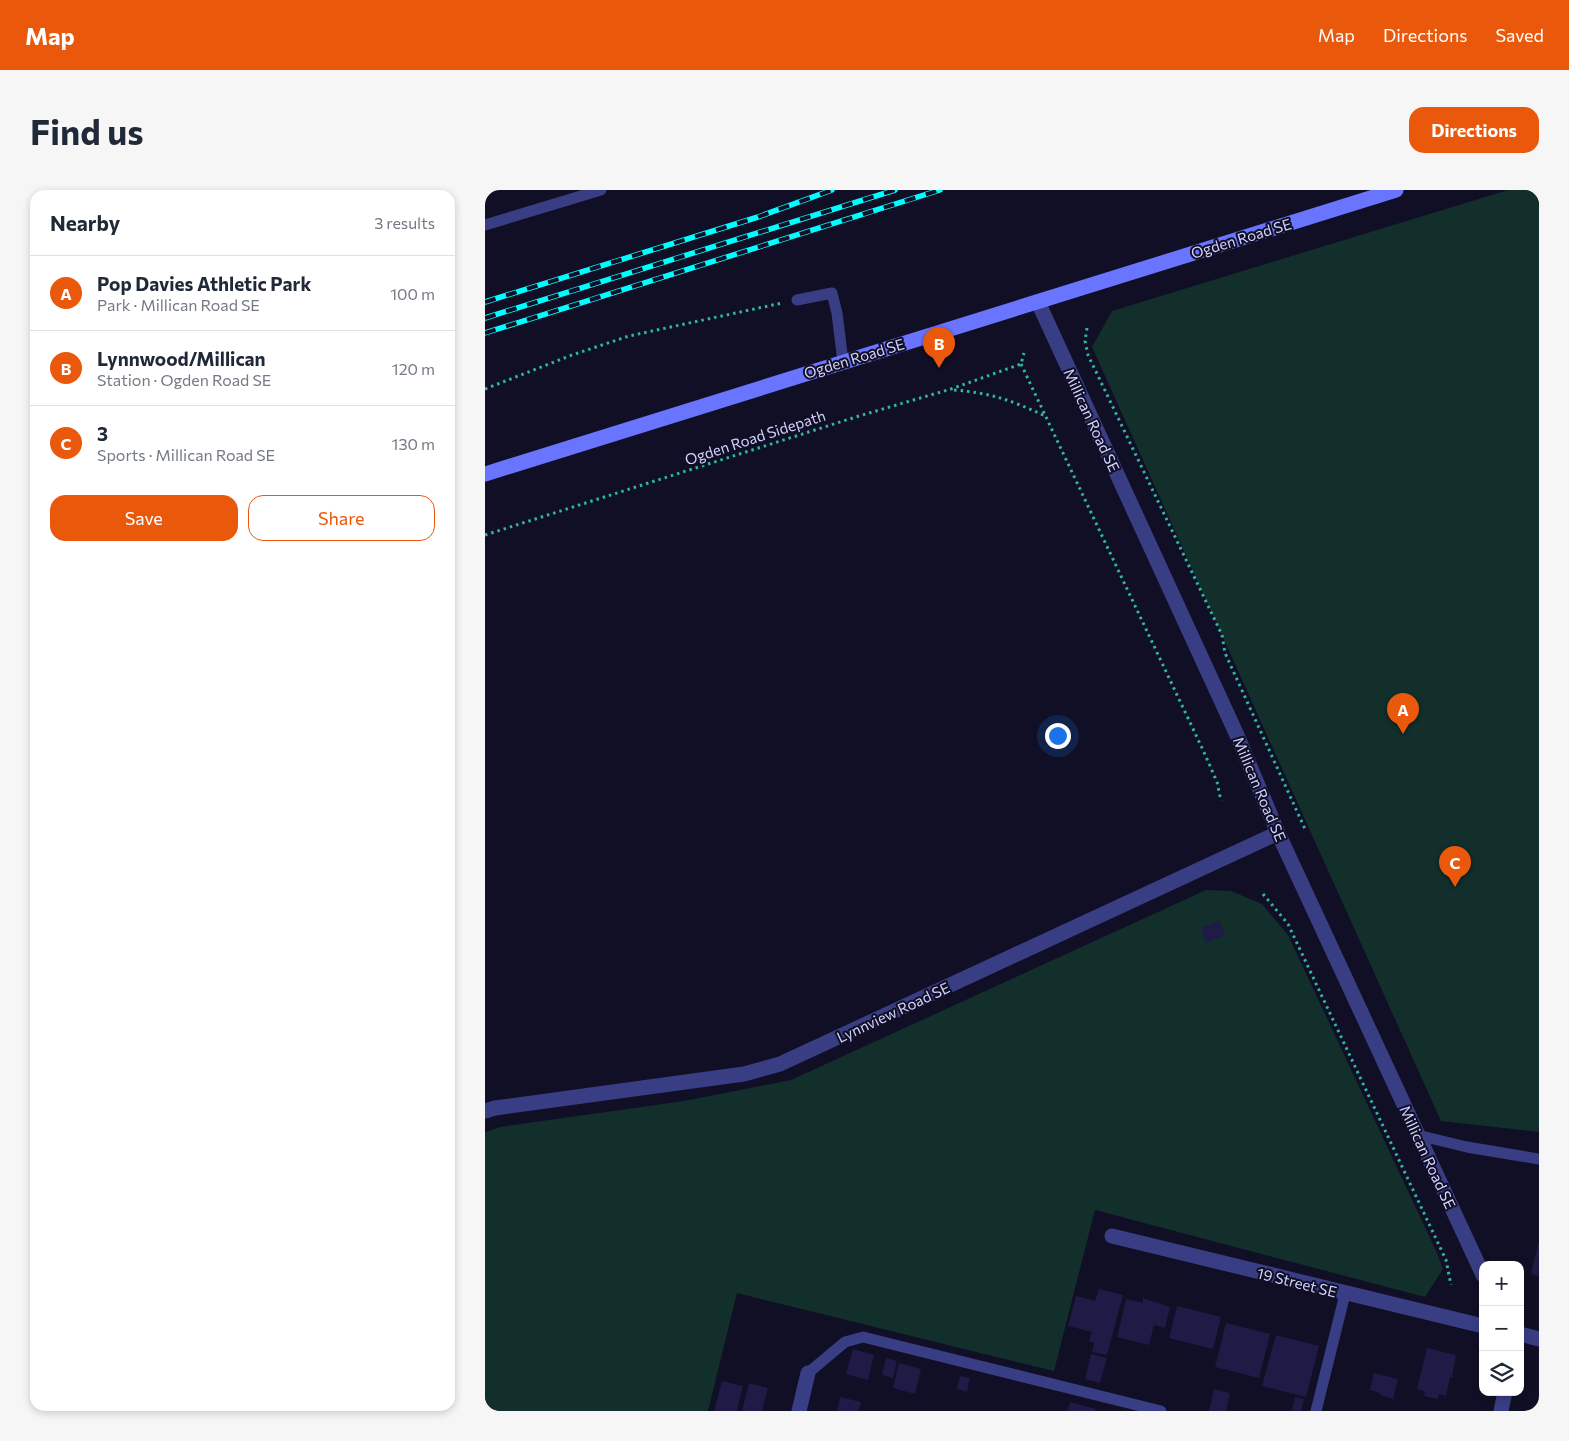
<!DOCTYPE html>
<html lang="en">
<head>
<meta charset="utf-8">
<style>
	body { margin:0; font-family:Commissioner,sans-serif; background:#f6f6f7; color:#1f2937 }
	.controls { position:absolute; right:15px; bottom:15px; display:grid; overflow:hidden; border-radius:10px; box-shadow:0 2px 8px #0003 }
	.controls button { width:45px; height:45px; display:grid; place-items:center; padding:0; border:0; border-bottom:1px solid #e0e1e3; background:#fff; color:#1f2937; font:25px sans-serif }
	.you { position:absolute; left:572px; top:545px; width:18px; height:18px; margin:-12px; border:4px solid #fff; border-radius:50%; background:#1a73e8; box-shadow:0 0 0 8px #1a73e833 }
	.badge { display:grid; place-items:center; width:32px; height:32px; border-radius:50%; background:#ea580c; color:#fff; font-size:16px; font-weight:700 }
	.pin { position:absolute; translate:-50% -41px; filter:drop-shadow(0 1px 2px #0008) }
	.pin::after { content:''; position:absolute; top:26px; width:18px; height:15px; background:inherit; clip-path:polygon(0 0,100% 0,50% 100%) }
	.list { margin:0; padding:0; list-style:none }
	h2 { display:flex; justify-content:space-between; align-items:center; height:65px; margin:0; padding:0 20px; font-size:21px }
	h2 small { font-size:16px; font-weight:400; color:#747a83 }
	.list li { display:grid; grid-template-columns:32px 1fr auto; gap:15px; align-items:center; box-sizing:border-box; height:75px; padding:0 20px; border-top:1px solid #e0e1e3 }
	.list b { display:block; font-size:19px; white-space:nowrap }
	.list p { margin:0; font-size:16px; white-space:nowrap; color:#747a83 }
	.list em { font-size:16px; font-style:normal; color:#747a83 }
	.actions { display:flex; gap:10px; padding:15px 20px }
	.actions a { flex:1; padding:11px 0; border:1px solid #ea580c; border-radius:15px; text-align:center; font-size:18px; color:#ea580c }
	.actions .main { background:#ea580c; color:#fff }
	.icon { flex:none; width:28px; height:28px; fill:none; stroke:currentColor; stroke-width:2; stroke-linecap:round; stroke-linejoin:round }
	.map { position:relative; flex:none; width:1054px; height:1221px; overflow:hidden; border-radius:15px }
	header { display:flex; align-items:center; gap:30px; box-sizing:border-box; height:70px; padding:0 25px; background:#ea580c; color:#fff }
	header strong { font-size:24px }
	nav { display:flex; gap:28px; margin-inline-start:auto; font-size:18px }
	.intro { display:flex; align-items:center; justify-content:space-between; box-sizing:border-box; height:120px; padding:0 30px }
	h1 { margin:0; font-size:35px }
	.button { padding:12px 22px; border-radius:15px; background:#ea580c; color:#fff; font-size:18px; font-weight:700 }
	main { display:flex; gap:30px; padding:0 30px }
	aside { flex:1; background:#fff; border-radius:15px; box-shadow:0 2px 8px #0003 }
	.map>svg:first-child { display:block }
	.green { fill:#122f2b }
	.building { fill:#1f1a46 }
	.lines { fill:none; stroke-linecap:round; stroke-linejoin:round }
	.path { stroke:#2eb7a1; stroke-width:3; stroke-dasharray:2.5 4; stroke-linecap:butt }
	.lane { stroke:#393e84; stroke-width:11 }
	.street { stroke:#393e84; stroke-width:15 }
	.secondary { stroke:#6a75ff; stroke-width:15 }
	.rail-casing { stroke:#00fefe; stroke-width:5.5 }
	.rail { stroke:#100f25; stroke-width:4; stroke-dasharray:11; stroke-linecap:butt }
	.labels { text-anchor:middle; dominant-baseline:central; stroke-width:4; stroke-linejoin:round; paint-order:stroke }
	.street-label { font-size:15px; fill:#d3d3ff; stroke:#100f25 }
</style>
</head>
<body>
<header>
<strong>Map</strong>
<nav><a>Map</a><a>Directions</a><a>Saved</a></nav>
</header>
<div class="intro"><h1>Find us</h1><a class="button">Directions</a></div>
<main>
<aside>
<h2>Nearby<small>3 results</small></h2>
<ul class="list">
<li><span class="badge">A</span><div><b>Pop Davies Athletic Park</b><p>Park · Millican Road SE</p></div><em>100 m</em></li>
<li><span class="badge">B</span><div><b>Lynnwood/Millican</b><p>Station · Ogden Road SE</p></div><em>120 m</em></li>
<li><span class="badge">C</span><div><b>3</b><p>Sports · Millican Road SE</p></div><em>130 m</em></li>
</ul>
<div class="actions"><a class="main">Save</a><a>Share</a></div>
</aside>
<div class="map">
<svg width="1054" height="1221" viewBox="0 0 1054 1221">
	<rect width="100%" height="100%" fill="#100f25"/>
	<path class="green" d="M1023,0H1054V942L956,931L607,157L627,121Z
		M721,700L746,701L777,714L803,745L952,1063L958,1079L940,1107L610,1020L569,1181L252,1103L223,1221H0V942L15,937L199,911L306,890Z"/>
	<path class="building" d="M734,731L740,745L721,753L716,738Z
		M1053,1054H1054V1086L1046,1084Z
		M614,1099L638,1105L622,1165L607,1162L609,1153L604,1151L607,1142L583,1136L591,1106L610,1111Z
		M658,1108L685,1117L680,1138L669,1135L664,1155L632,1147L641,1109L658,1113Z
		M692,1116L736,1127L728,1159L684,1148Z
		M741,1133L785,1144L774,1188L730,1177Z
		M791,1145L834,1156L821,1207L777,1196Z
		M942,1158L971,1165L967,1188L965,1187L961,1206L954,1204L953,1209L939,1206L940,1201L932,1199Z
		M368,1159L389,1165L383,1190L361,1184Z
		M606,1164L622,1168L615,1193L600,1189Z
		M401,1168L412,1171L408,1188L397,1185Z
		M414,1173L436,1179L430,1204L408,1198Z
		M889,1183L913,1189L908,1209L895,1205V1203L885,1200Z
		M475,1186L485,1188L482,1202L472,1199Z
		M237,1191L258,1196L252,1221H229Z
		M264,1193L283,1198L277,1221H257Z
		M729,1199L745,1203L741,1221H724Z
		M355,1207L376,1212L374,1221H352Z
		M810,1207L819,1209L816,1221H807Z
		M585,1212L611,1219L610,1221H582Z"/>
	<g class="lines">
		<path class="path" d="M602,138L600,151L603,165L737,445L740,463L820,639
			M536,174L718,560L732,592L736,611
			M0,199L87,165L144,146L297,113
			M469,200C506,203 526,210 560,226
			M0,345L374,226L466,199L536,174L539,163
			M778,704L803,734L961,1070L966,1095"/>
		<path class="lane" d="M0,35L116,0
			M312,110L347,103L352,123L358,172
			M932,945L982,957L1054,969
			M323,1183L360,1152L378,1147L676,1221
			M831,1221L860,1104"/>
		<path class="street" d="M553,112L751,543L793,643L998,1085
			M0,921L10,918L259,884L295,874L793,643
			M627,1046L998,1136
			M1035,1144L1054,1149
			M314,1221L323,1183
			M1016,1221L1020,1202"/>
		<path class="secondary" d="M0,284L911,0"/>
		<defs>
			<path id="rail" d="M0,112L273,27L347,0
				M0,128L410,0
				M0,143L455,0"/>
		</defs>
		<use href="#rail" class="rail-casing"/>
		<use href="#rail" class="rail"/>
	</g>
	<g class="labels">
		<g class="street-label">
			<text transform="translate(756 48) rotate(-17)">Ogden Road SE</text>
			<text transform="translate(369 168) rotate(-17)">Ogden Road SE</text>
			<text transform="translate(607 230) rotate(65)">Millican Road SE</text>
			<text transform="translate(270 247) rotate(-18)">Ogden Road Sidepath</text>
			<text transform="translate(775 599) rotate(67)">Millican Road SE</text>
			<text transform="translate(408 822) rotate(-25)">Lynnview Road SE</text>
			<text transform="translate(943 967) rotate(65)">Millican Road SE</text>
			<text transform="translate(812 1092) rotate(14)">19 Street SE</text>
		</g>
	</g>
</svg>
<div class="controls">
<button>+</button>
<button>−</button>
<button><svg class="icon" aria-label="layers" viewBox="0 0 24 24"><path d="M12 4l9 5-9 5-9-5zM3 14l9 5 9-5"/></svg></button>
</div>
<div class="you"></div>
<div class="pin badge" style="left:918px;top:544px">A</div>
<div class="pin badge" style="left:454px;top:178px">B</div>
<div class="pin badge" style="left:970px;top:697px">C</div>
</div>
</main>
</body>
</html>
